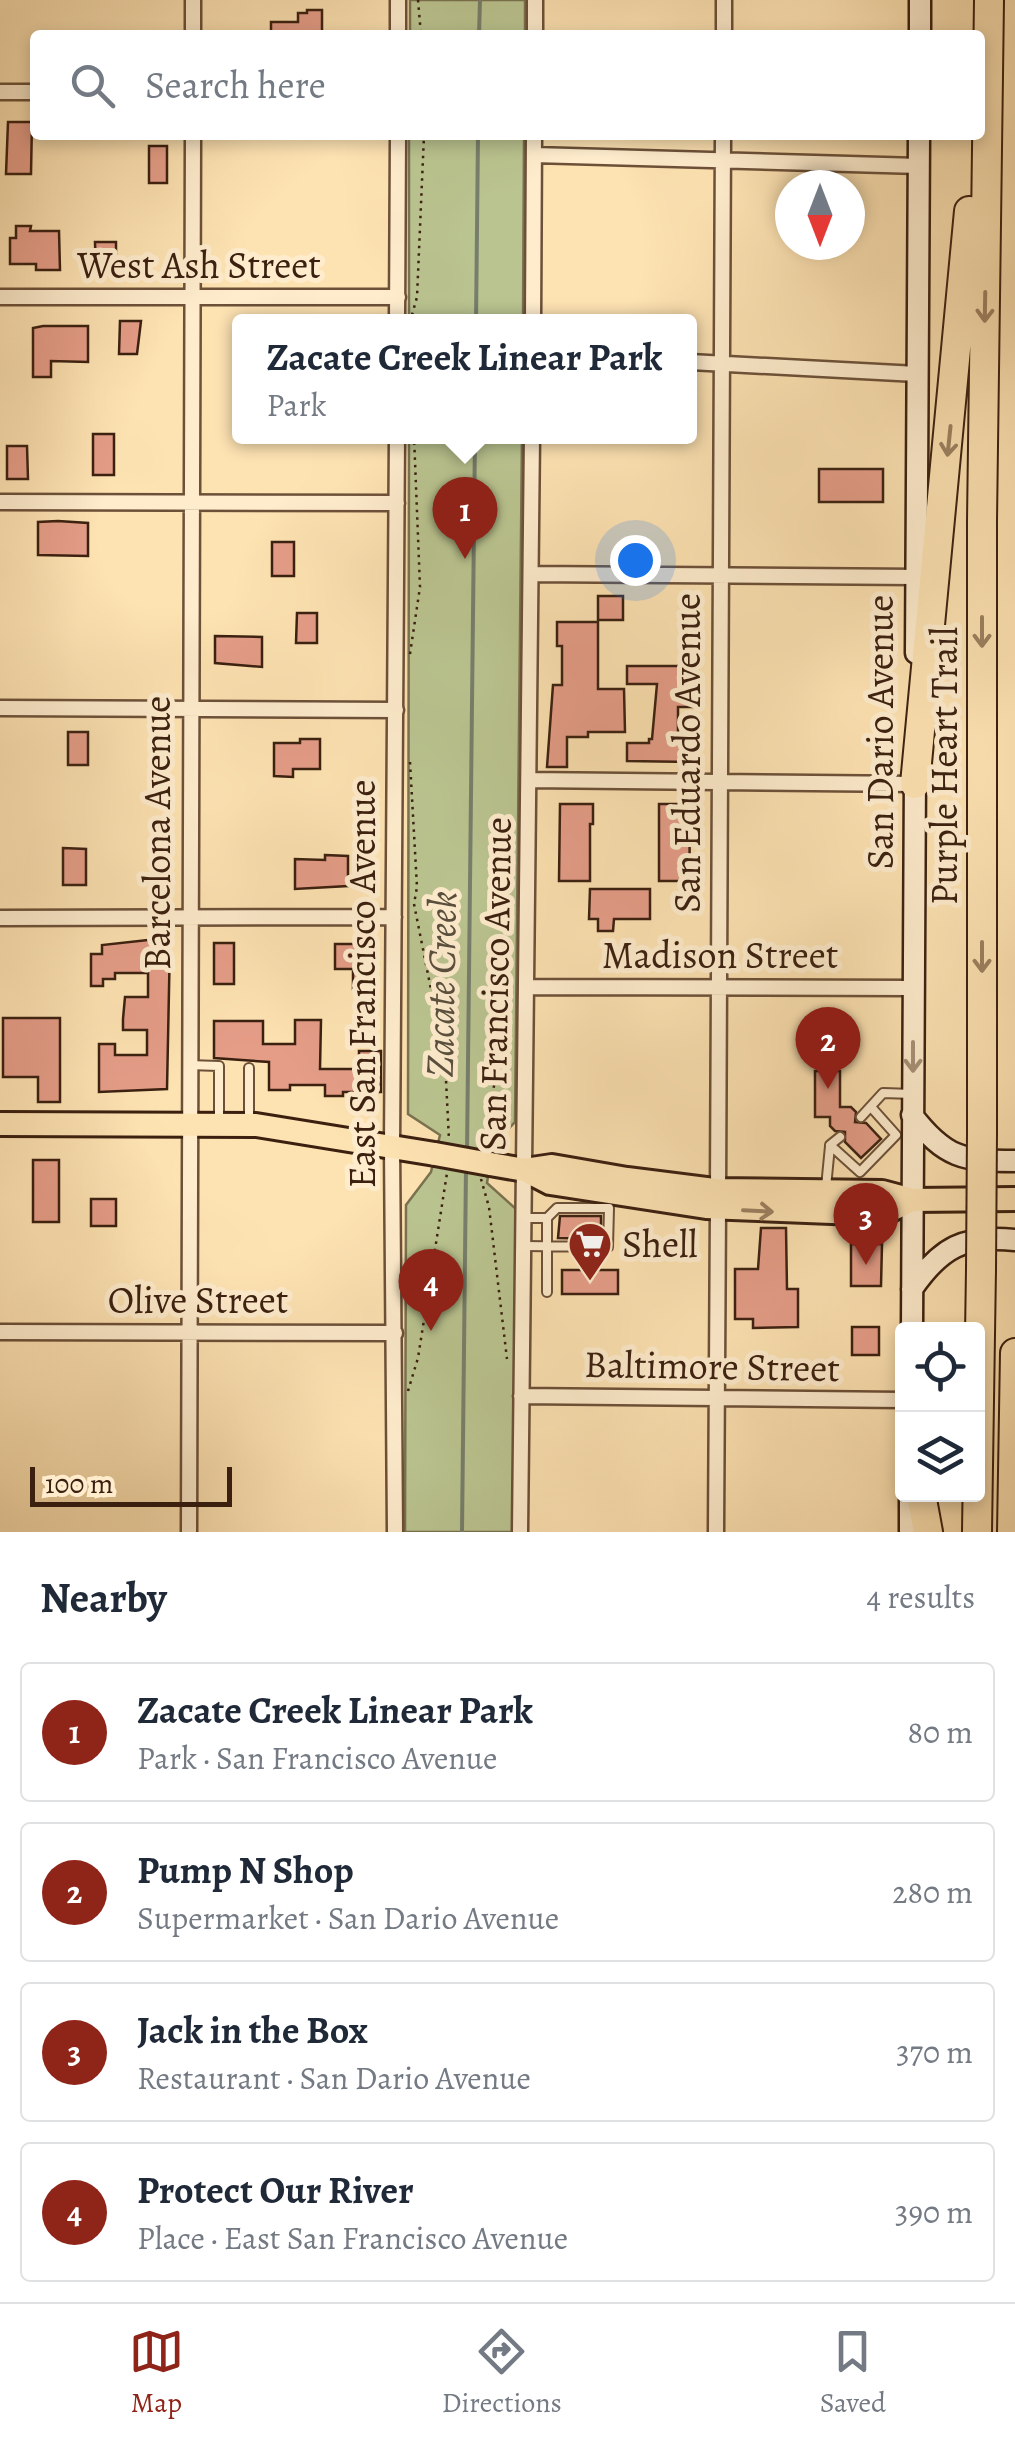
<!DOCTYPE html>
<html lang="en">
<head>
<meta charset="utf-8">
<style>
	body { margin:0; font-family:Alegreya,serif; background:#f6f6f7; color:#1f2937 }
	.controls { position:absolute; right:30px; bottom:30px; display:grid; overflow:hidden; border-radius:10px; box-shadow:0 5px 15px #0003 }
	.controls button { width:90px; height:90px; display:grid; place-items:center; padding:0; border:0; border-bottom:2px solid #e0e1e3; background:#fff; color:#1f2937; font:50px sans-serif }
	.compass { position:absolute; left:775px; top:170px; width:90px; height:90px; border-radius:50%; background:#fff; box-shadow:0 5px 15px #0003; rotate:180deg }
	.scale { position:absolute; left:30px; bottom:25px; width:202px; box-sizing:border-box; padding-left:10px; border:5px solid #3b2010; border-top:0; font-size:28px; line-height:35px; white-space:nowrap; color:#3b2010; -webkit-text-stroke:8px #feeccd; paint-order:stroke }
	.you { position:absolute; left:635px; top:560px; width:35px; height:35px; margin:-25px; border:8px solid #fff; border-radius:50%; background:#1a73e8; box-shadow:0 0 0 15px #1a73e833 }
	.badge { display:grid; place-items:center; width:65px; height:65px; border-radius:50%; background:#8f2418; color:#fff; font-size:32px; font-weight:700 }
	.pin { position:absolute; translate:-50% -82px; filter:drop-shadow(0 2px 5px #0008) }
	.pin::after { content:''; position:absolute; top:52px; width:35px; height:30px; background:inherit; clip-path:polygon(0 0,100% 0,50% 100%) }
	.popup { position:absolute; left:232px; top:314px; width:465px; height:130px; box-sizing:border-box; display:grid; place-content:center; border-radius:10px; background:#fff; filter:drop-shadow(0 2px 8px #0005); font-size:32px; white-space:nowrap; color:#747a83 }
	.popup b { font-size:38px; color:#1f2937 }
	.popup::after { content:''; position:absolute; left:50%; top:100%; margin-left:-20px; border:20px solid transparent; border-top-color:#fff }
	.list { margin:0; padding:0; list-style:none }
	h2 { display:flex; justify-content:space-between; align-items:center; height:130px; margin:0; padding:0 40px; font-size:42px }
	h2 small { font-size:32px; font-weight:400; color:#747a83 }
	.list li { display:grid; grid-template-columns:65px 1fr auto; gap:30px; align-items:center; box-sizing:border-box; height:140px; margin:0 20px 20px; padding:0 20px; border:2px solid #e0e1e3; border-radius:10px }
	.list b { display:block; font-size:38px; white-space:nowrap }
	.list p { margin:0; font-size:32px; white-space:nowrap; color:#747a83 }
	.list em { font-size:32px; font-style:normal; color:#747a83 }
	.icon { flex:none; width:55px; height:55px; fill:none; stroke:currentColor; stroke-width:2; stroke-linecap:round; stroke-linejoin:round }
	.map { position:relative; flex:none; width:1015px; height:1532px; overflow:hidden }
	.search { position:absolute; background:#fff; box-shadow:0 5px 15px #0003; left:30px; right:30px; top:30px; height:110px; display:flex; align-items:center; gap:25px; box-sizing:border-box; padding:0 35px; border-radius:10px; color:#747a83; font-size:38px }
	.sheet { height:770px; background:#fff }
	nav { display:flex; justify-content:space-around; align-items:center; box-sizing:border-box; height:140px; border-top:2px solid #e0e1e3; background:#fff; font-size:28px; color:#747a83 }
	nav a { display:grid; justify-items:center; gap:5px }
	nav .on { color:#8f2418 }
	.map>svg:first-child { display:block }
	.green { fill:#bac490; stroke:#7a7250; stroke-width:2.5 }
	.lines { fill:none; stroke-linecap:round; stroke-linejoin:round }
	.stream { stroke:#777f6c; stroke-width:4 }
	.building { fill:#e59d88; stroke:#3b2010; stroke-width:2.5 }
	.lane-casing { stroke:#6c5038; stroke-width:12 }
	.street-casing { stroke:#6c5038; stroke-width:19 }
	.secondary-casing { stroke:#3b2010; stroke-width:25 }
	.primary-casing { stroke:#3b2010; stroke-width:28 }
	.highway-casing { stroke:#3b2010; stroke-width:32 }
	.path { stroke:#3b2010; stroke-width:2.5; stroke-dasharray:2.5 5; stroke-linecap:butt }
	.lane { stroke:#feeccd; stroke-width:8 }
	.street { stroke:#feeccd; stroke-width:14 }
	.secondary { stroke:#feeccd; stroke-width:20 }
	.primary { stroke:#fde2b2; stroke-width:22 }
	.highway { stroke:#fde2b2; stroke-width:28 }
	.primary-bridge-casing { stroke:#3b2010; stroke-width:28; stroke-linecap:butt }
	.highway-bridge-casing { stroke:#3b2010; stroke-width:32; stroke-linecap:butt }
	.primary-bridge { stroke:#fde2b2; stroke-width:22 }
	.highway-bridge { stroke:#fde2b2; stroke-width:28 }
	.oneway { stroke:#9c8161 }
	.oneway2 { stroke:#a69078 }
	.labels { text-anchor:middle; dominant-baseline:central; stroke-width:10; stroke-linejoin:round; paint-order:stroke }
	.street-label { font-size:38px; fill:#3b2010; stroke:#feeccd }
	.poi-label { font-size:38px; fill:#3b2010; stroke:#feeccd; text-anchor:start }
	.water-label { font-size:40px; font-style:italic; fill:#594f3e; stroke:#feeccd }
</style>
</head>
<body>
<div class="map">
<svg width="1015" height="1532" viewBox="0 0 1015 1532">
	<rect width="100%" height="100%" fill="#fde2b2"/>
	<filter id="stains"><feTurbulence type="fractalNoise" baseFrequency=".002" numOctaves="4"/><feColorMatrix values="0 0 0 0 .2 0 0 0 0 .09 0 0 0 0 .02 0 0 0 .5 -.17"/></filter>
	<radialGradient id="worn" r=".72"><stop offset=".6" stop-color="#630" stop-opacity="0"/><stop offset="1" stop-color="#630" stop-opacity=".3"/></radialGradient>
	<path class="green" d="M410,0H525V35H410Z
		M409,135H524L523,321H409Z
		M409,437H522L515,1122L493,1145L487,1183L516,1209L513,1532H405L406,1205L431,1172L440,1135L408,1114Z"/>
	<g class="lines">
		<path class="stream" d="M479,35L480,0
			M476,322L478,135
			M467,1152L475,436
			M462,1532L466,1167"/>
	</g>
	<path class="building" d="M307,10H322V35H271V22H298V13H307Z
		M8,122H32L31,174H6Z
		M149,146H167V183H149Z
		M16,226H31L30,231H59L60,270H36V264H10V238H16Z
		M95,242H116V275H96Z
		M120,321H141L137,354H119Z
		M43,326H88V362L51,361V377H33V328Z
		M93,434H114V475H93Z
		M7,446H27L28,479H7Z
		M819,469H883V502H819Z
		M58,521L88,523V556L38,555V522Z
		M272,542H294V576H272Z
		M598,596H623V620H598Z
		M297,613H317V643H296Z
		M557,622H598V689H624L625,732H588V737H567V767H547L553,685H562V646H557Z
		M215,636L262,637V667L215,663Z
		M627,666H698V707H678V739H692V762L627,761V743H649V739H652L657,684H627Z
		M68,732H88V765H68Z
		M300,739H320V769H293V777L274,776V743H300Z
		M560,804H593V824H590V881H559Z
		M659,804H689L690,881H659Z
		M63,848L86,849V885H63Z
		M325,855L348,856V886L295,889V859L325,860Z
		M590,889H650V919H614L613,931H598V919H589Z
		M148,940H170L167,1089L99,1092V1044H115V1055H147V1030H123V1019L125,997H148V973H115V979H103V986H91V954H102V945Z
		M354,940L376,941V957H370V989H353V969H335V944H354Z
		M214,943H234V984H214Z
		M3,1018H60V1102H38V1077H3Z
		M295,1020H321L320,1069H359V1051H381V1092H343V1096H325V1085H290V1090H269V1062L214,1058V1021H263V1044H295Z
		M815,1071H840V1107H851L856,1112L855,1122L866,1123L881,1139L861,1158L845,1142V1132L835,1131L830,1126V1117H815Z
		M33,1160H59V1222H33Z
		M91,1199H116V1226H91Z
		M560,1216H601V1239L558,1238Z
		M761,1228H786L787,1289H798V1327L753,1328V1319H735V1269H758Z
		M851,1244H882L881,1286H851Z
		M562,1270H618V1294H562Z
		M852,1327H879V1355H852Z"/>
	<g class="lines">
		<defs>
			<path id="lane" d="M188,1065L219,1066V1120
				M249,1068V1121
				M861,1117L883,1093L913,1094
				M840,1137L830,1145L860,1172L896,1135L871,1107
				M826,1187L830,1146
				M524,1246L608,1247L609,1208H557L547,1218H524
				M547,1292V1218"/>
			<path id="street" d="M193,35V0
				M398,35V0
				M535,35V0
				M724,35V0
				M0,92H35
				M534,155L919,166
				M0,297H398
				M397,322L398,135
				M533,322L534,135
				M690,362L917,374
				M0,502L397,503
				M531,574L916,577
				M0,708L396,710
				M529,780L915,784
				M0,918L394,917
				M527,987L913,988
				M718,1190L723,135
				M0,1332L395,1333
				M521,1396L902,1400
				M189,1532L193,135
				M395,1532L392,1146L397,436
				M520,1532L532,436
				M716,1532L718,1208"/>
			<path id="secondary" d="M920,35V0
				M916,653L919,135
				M912,1115C945,1158 963,1161 1015,1161
				M912,1289C941,1247 964,1235 1015,1240
				M912,1330L915,772
				M910,1532V1494"/>
			<path id="primary" d="M0,1124L256,1125L435,1154
				M490,1164L525,1170L550,1183L706,1207L882,1214L912,1200
				M525,1170L552,1166L627,1179L714,1190L882,1192L912,1200L1015,1199"/>
			<path id="highway" d="M915,784L969,211
				M982,1133V521L989,0
				M921,1494L928,1532
				M977,1532L981,1269
				M1012,1532L1015,1353"/>
		</defs>
		<use href="#lane" class="lane-casing"/>
		<use href="#street" class="street-casing"/>
		<use href="#secondary" class="secondary-casing"/>
		<use href="#primary" class="primary-casing"/>
		<use href="#highway" class="highway-casing"/>
		<path class="path" d="M418,0L421,35
			M412,315L417,297L424,135
			M410,654L420,587L414,436
			M410,762L417,887L414,904L445,1060L449,1140
			M484,1147L511,982
			M481,1179L489,1207L507,1359
			M408,1391L418,1358L447,1173"/>
		<use href="#lane" class="lane"/>
		<use href="#street" class="street"/>
		<use href="#secondary" class="secondary"/>
		<use href="#primary" class="primary"/>
		<use href="#highway" class="highway"/>
		<defs>
			<path id="primary-bridge" d="M435,1154L490,1164"/>
			<path id="highway-bridge" d="M981,1269L982,1133"/>
		</defs>
		<use href="#primary-bridge" class="primary-bridge-casing"/>
		<use href="#highway-bridge" class="highway-bridge-casing"/>
		<use href="#primary-bridge" class="primary-bridge"/>
		<use href="#highway-bridge" class="highway-bridge"/>
	</g>
	<defs><path id="oneway-shaft" d="M-6 0H5M1.5-3L5.5 0L1.5 3" fill="none" stroke-width="1.6" stroke-linecap="round" stroke-linejoin="round" transform="scale(2.5)"/></defs>
	<g class="oneway">
		<use href="#oneway-shaft" transform="translate(985 307) rotate(91)"/>
		<use href="#oneway-shaft" transform="translate(949 441) rotate(96)"/>
		<use href="#oneway-shaft" transform="translate(982 632) rotate(90)"/>
		<use href="#oneway-shaft" transform="translate(982 957) rotate(90)"/>
		<use href="#oneway-shaft" transform="translate(758 1211) rotate(3)"/>
	</g>
	<use class="oneway2" href="#oneway-shaft" transform="translate(913 1057) rotate(90)"/>
	<defs>
		<symbol id="supermarket-pin" viewBox="-11 -11 22 30"><path d="M0 17L-7.5 6A9.5 9.5 0 1 1 7.5 6Z" fill="#8f2418" stroke="#feeccd"/><path d="M-6-5.5h2.5l.6 2H6L4.5 2H-2.5L-4.4-4H-6ZM-1.5 3.2a1.3 1.3 0 1 0 .1 0ZM3 3.2a1.3 1.3 0 1 0 .1 0Z" fill="#fff"/></symbol>
	</defs>
	<g fill-rule="evenodd">
		<use href="#supermarket-pin" x="565" y="1219" width="50" height="68"/>
	</g>
	<g class="labels">
		<g class="street-label">
			<text x="199" y="265">West Ash Street</text>
			<text transform="translate(880 732) rotate(-90)">San Dario Avenue</text>
			<text transform="translate(687 753) rotate(-90)">San Eduardo Avenue</text>
			<text transform="translate(944 766) rotate(-90)">Purple Heart Trail</text>
			<text transform="translate(157 833) rotate(-90)">Barcelona Avenue</text>
			<text x="720" y="955">Madison Street</text>
			<text transform="translate(362 984) rotate(-90)">East San Francisco Avenue</text>
			<text transform="translate(495 984) rotate(-89)">San Francisco Avenue</text>
			<text x="198" y="1300">Olive Street</text>
			<text transform="translate(712 1366) rotate(1)">Baltimore Street</text>
		</g>
		<g class="poi-label">
			<text x="622" y="1244">Shell</text>
		</g>
		<g class="water-label">
			<text transform="translate(441 984) rotate(-89)">Zacate Creek</text>
		</g>
	</g>
	<rect width="100%" height="100%" filter="url(#stains)"/>
	<rect width="100%" height="100%" fill="url(#worn)"/>
</svg>
<div class="controls">
<button><svg class="icon" aria-label="locate" viewBox="0 0 24 24"><circle cx="12" cy="12" r="6"/><path d="M12 2v4M12 18v4M2 12h4M18 12h4"/></svg></button>
<button><svg class="icon" aria-label="layers" viewBox="0 0 24 24"><path d="M12 4l9 5-9 5-9-5zM3 14l9 5 9-5"/></svg></button>
</div>
<svg class="compass" viewBox="-18 -18 36 36"><path d="M0-13l5 13h-10z" fill="#e53935"/><path d="M0 13l5-13h-10z" fill="#747a83"/></svg>
<div class="scale">100 m</div>
<div class="you"></div>
<div class="pin badge" style="left:465px;top:559px">1</div>
<div class="popup"><b>Zacate Creek Linear Park</b>Park</div>
<div class="pin badge" style="left:828px;top:1089px">2</div>
<div class="pin badge" style="left:866px;top:1265px">3</div>
<div class="pin badge" style="left:431px;top:1331px">4</div>
<div class="search"><svg class="icon" aria-label="search" viewBox="0 0 24 24"><circle cx="10" cy="10" r="6"/><path d="M15 15l6 6"/></svg>Search here</div>
</div>
<section class="sheet">
<h2>Nearby<small>4 results</small></h2>
<ul class="list">
<li><span class="badge">1</span><div><b>Zacate Creek Linear Park</b><p>Park · San Francisco Avenue</p></div><em>80 m</em></li>
<li><span class="badge">2</span><div><b>Pump N Shop</b><p>Supermarket · San Dario Avenue</p></div><em>280 m</em></li>
<li><span class="badge">3</span><div><b>Jack in the Box</b><p>Restaurant · San Dario Avenue</p></div><em>370 m</em></li>
<li><span class="badge">4</span><div><b>Protect Our River</b><p>Place · East San Francisco Avenue</p></div><em>390 m</em></li>
</ul>
</section>
<nav>
<a class="on"><svg class="icon" aria-label="map" viewBox="0 0 24 24"><path d="M3 6l6-2 6 2 6-2v14l-6 2-6-2-6 2zM9 4v14M15 6v14"/></svg>Map</a>
<a><svg class="icon" aria-label="directions" viewBox="0 0 24 24"><path d="M12 3l9 9-9 9-9-9zM9 14v-3h6M13 9l2 2-2 2"/></svg>Directions</a>
<a><svg class="icon" aria-label="saved" viewBox="0 0 24 24"><path d="M7 4h10v16l-5-4-5 4z"/></svg>Saved</a>
</nav>
</body>
</html>
